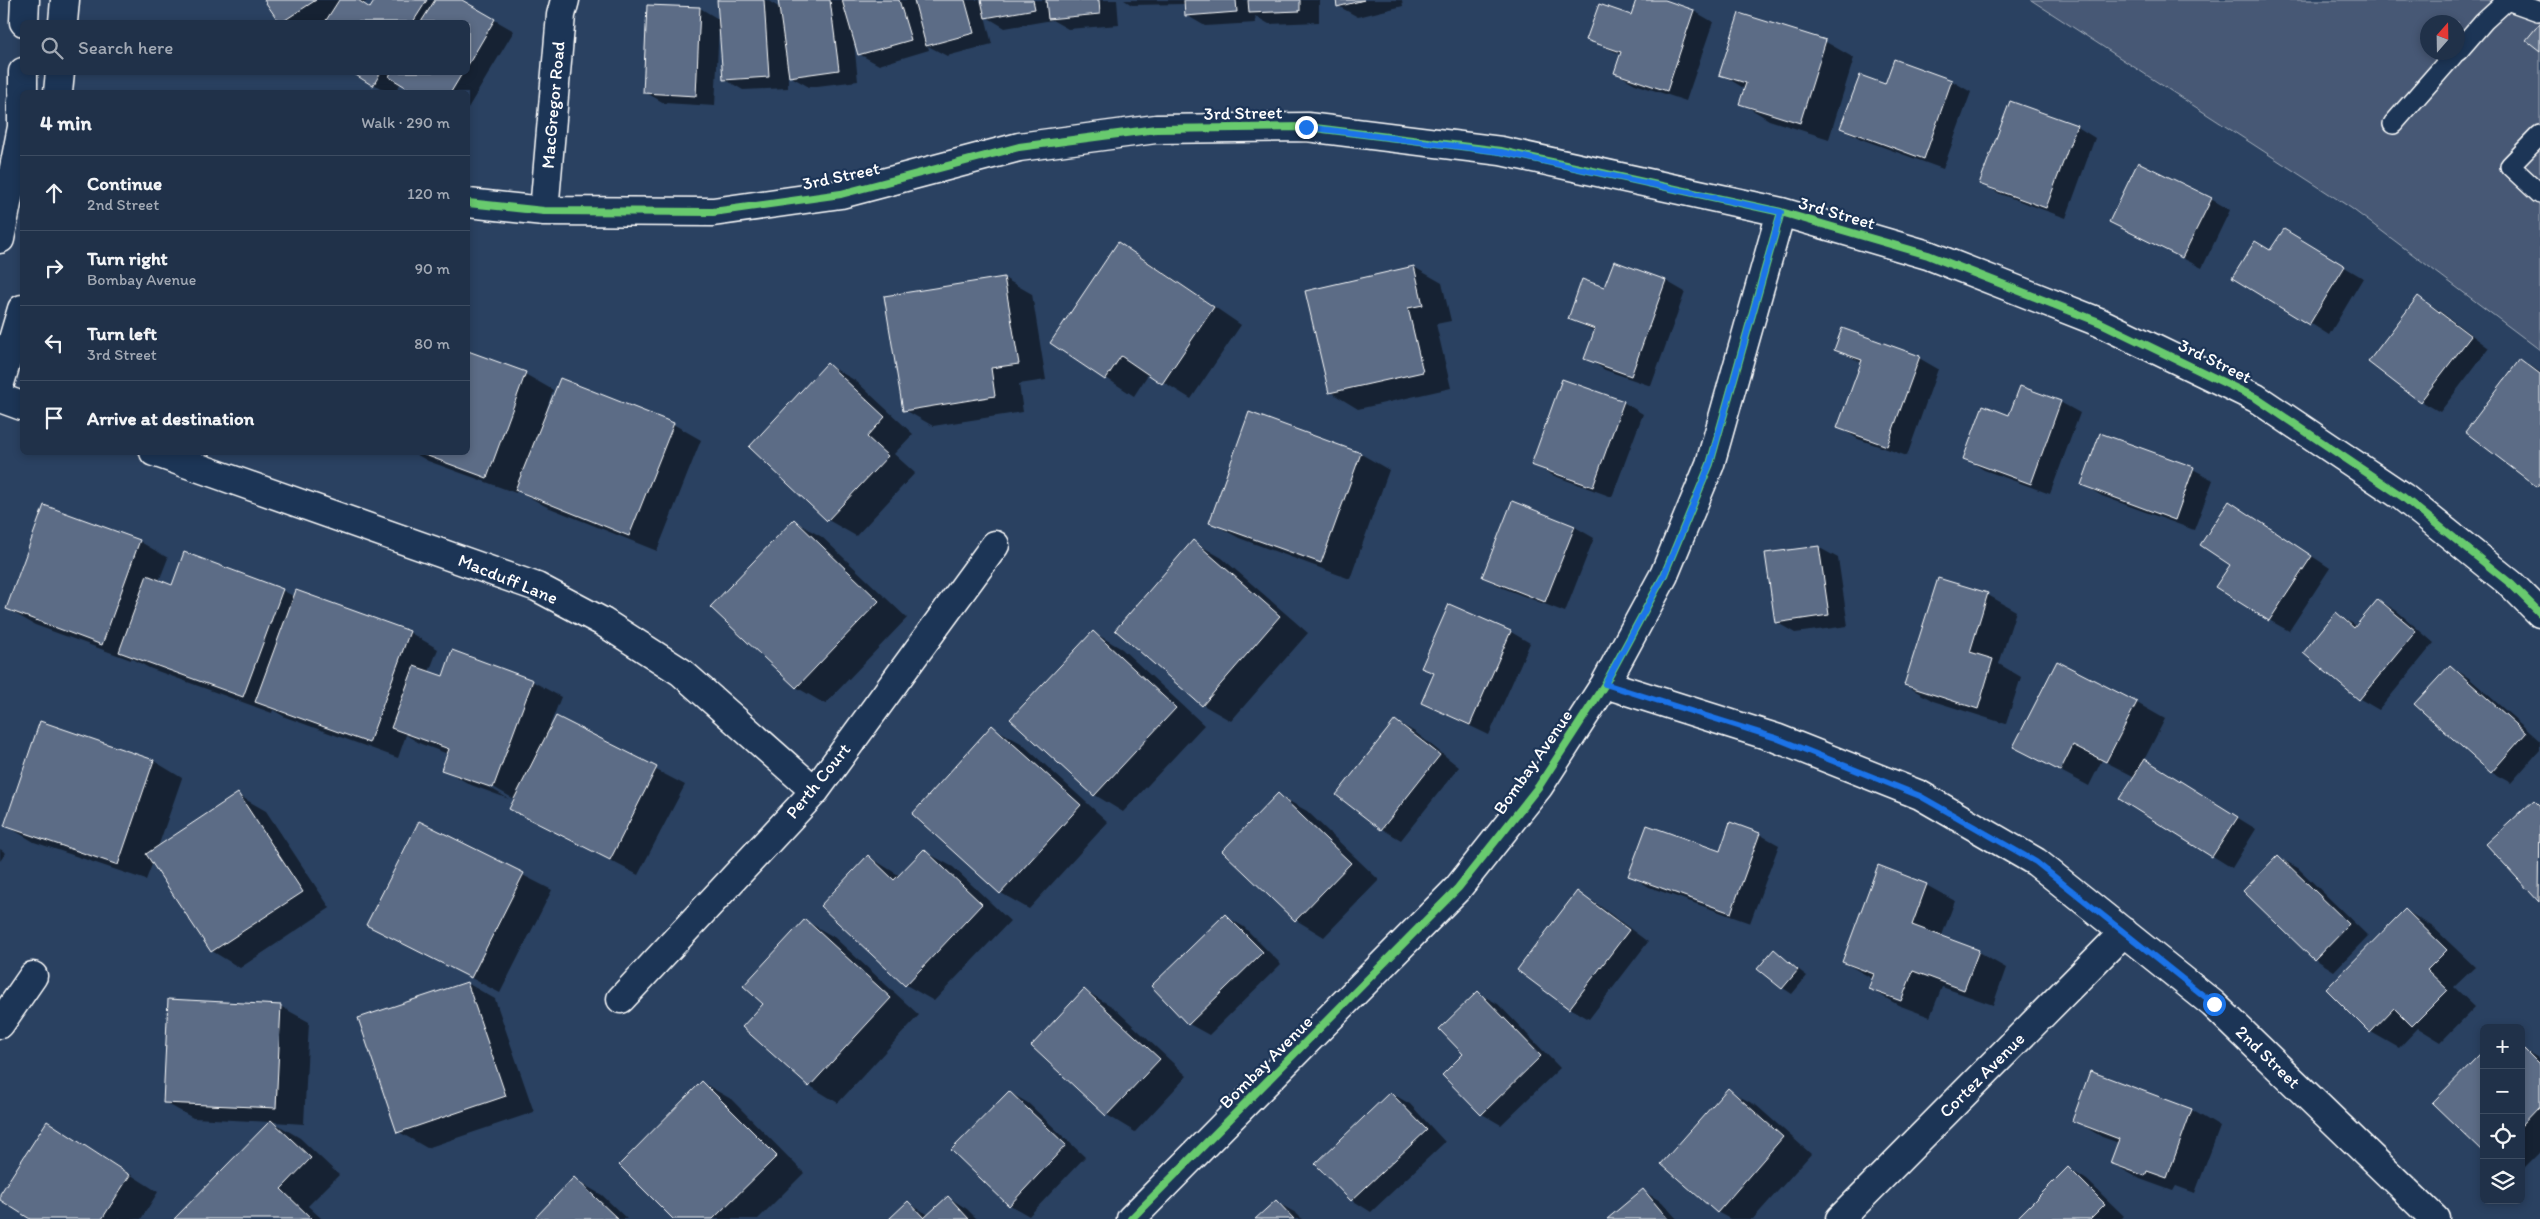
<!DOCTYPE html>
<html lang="en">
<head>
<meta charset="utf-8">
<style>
	body { margin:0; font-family:Itim,sans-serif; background:#283950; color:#f1f3f6 }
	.controls { position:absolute; right:15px; bottom:15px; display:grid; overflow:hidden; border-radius:8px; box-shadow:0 2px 8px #0003 }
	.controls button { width:45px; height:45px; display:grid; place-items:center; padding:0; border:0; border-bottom:1px solid #3d4c61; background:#203149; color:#f1f3f6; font:25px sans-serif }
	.compass { position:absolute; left:2420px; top:15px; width:45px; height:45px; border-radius:50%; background:#203149; box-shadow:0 2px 8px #0003; rotate:20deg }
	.stop { position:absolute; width:15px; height:15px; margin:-11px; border:4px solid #1a73e8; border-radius:50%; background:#fff }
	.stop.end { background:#1a73e8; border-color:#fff; box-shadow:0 1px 5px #0008 }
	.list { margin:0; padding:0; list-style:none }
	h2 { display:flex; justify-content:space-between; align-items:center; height:65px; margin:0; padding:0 20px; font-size:21px }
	h2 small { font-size:16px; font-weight:400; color:#a2a9b4 }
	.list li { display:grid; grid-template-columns:32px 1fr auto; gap:15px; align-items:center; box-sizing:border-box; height:75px; padding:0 20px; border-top:1px solid #3d4c61 }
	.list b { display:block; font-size:19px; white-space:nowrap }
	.list p { margin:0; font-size:16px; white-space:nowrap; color:#a2a9b4 }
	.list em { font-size:16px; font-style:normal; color:#a2a9b4 }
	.icon { flex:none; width:28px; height:28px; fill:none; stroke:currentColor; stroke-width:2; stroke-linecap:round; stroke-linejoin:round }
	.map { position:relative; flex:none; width:2540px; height:1219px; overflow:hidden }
	.search { position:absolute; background:#203149; box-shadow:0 2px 8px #0003; left:20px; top:20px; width:450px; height:55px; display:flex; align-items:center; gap:12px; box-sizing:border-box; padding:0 18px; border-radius:8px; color:#a2a9b4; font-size:19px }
	.panel { position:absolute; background:#203149; box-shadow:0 2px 8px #0003; left:20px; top:90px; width:450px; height:365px; border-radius:8px }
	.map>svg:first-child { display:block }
	.green { fill:#465975; stroke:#a2acba; fill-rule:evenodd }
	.shadow { fill:#0007 }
	.building { fill:#5b6c86; stroke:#fff }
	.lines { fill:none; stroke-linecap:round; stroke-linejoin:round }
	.lane-casing { stroke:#fff; stroke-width:22 }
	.street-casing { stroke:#fff; stroke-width:31 }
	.secondary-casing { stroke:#fff; stroke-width:31 }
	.lane { stroke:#1d3557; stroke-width:19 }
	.street { stroke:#1d3557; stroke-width:28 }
	.secondary { stroke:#1d3557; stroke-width:28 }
	.cycleway-casing { stroke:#1d3557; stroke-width:11 }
	.cycleway { stroke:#67ca6e; stroke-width:8 }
	.route { stroke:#1a73e8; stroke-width:6 }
	.labels { text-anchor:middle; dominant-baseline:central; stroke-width:4.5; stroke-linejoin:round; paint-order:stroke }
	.street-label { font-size:18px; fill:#fff; stroke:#1d3557 }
</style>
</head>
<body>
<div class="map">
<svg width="2540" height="1219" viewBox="0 0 2540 1219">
	<rect width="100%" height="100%" fill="#2a4161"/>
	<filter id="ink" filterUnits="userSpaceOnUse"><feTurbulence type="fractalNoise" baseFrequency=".02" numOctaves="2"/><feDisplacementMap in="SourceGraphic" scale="10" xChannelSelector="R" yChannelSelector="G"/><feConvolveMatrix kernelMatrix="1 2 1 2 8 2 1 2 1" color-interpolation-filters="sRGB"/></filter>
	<g filter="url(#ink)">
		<path class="green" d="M2031,0H2540V350L2351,208ZM2428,22H2458V52H2428Z"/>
		<path class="shadow" d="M265,0H369L363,4L371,9L377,0H460L514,31L468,108V92H417L401,83L395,92H387L354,72H468V22H280Z
			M735,0H767L780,8L779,0H980L981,4L983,0H1117L1119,25L1068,29L1052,20L1005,28L985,16L992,44L947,56L928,46L929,50L879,65L859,54L853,32L858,81L809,87L788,75V88L743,90L724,79L720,27H719L715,106L664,103L645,92L700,8L720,20Z
			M1124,0H1319V22L1269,24L1255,16L1256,23L1205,26L1186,15L1185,4L1132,5Z
			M1337,0H1402L1403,6L1358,17L1338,6Z
			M1638,0H1661L1694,11L1713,22L1686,101L1635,84L1616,73L1622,55L1588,39L1632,16Z
			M1740,14L1826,42L1854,58L1829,139L1769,120L1741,103L1745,89L1721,74Z
			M1895,60L1952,81L1971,92L1943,169L1861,139L1842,128L1886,86Z
			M2076,126L2095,138L2066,218L2000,194L1981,183Z
			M2211,199L2230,210L2202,268L2111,222Z
			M2303,242L2363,278L2329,335L2310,323L2271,251Z
			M1118,244L1146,260L1241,325L1191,399L1149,373L1134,396L1051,342Z
			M1614,263L1666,281L1685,292L1651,386L1605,370L1586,358L1596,332L1569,318L1605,289Z
			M1414,267L1442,283L1451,321L1436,324L1451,388L1358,409L1330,392Z
			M1004,278L1032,294L1046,380L1019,384L1023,412L933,426L905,410Z
			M2418,298L2437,309L2489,348L2440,412L2421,401L2370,362Z
			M1836,349L1919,358L1938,369L1907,456L1858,439L1839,427L1862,363Z
			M468,353L525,374L553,390L547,408L549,409L673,424L701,440L657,551L545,506L517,490L516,493L428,461L412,452H468Z
			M2521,360L2540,372V487L2538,486Z
			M828,365L856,381L913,434L894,454L915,473L856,536L828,520Z
			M1623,402L1643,414L1612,497L1552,475L1533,464Z
			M2060,402L2080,413L2050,494L1984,470L1965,458L2010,417Z
			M1250,414L1361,454L1389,470L1350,579L1239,538L1210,522Z
			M2193,469L2213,480L2194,530L2102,496L2082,484Z
			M1513,502L1575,527L1594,538L1565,612L1503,588L1484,577Z
			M2248,514L2330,568L2289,631L2269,620L2232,565Z
			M794,521L822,537L907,618L825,704L796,687Z
			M139,541L168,558L159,581L173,586L282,590L295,597L409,632L438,649L429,672L444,678L532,681L561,697L549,728L557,718L685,785L638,875L510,808L514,799L488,784L487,786L509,799L471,785L443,769L448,754L421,744L406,735L398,758L285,717L273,710L272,713L149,668L131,658V660L35,625L7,609Z
			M1194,542L1222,558L1308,633L1231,721L1203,705Z
			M1818,547L1838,558L1848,626L1795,633L1776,622Z
			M1939,579L1988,595L2016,611L1999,664L2021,677L2006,724L1933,701L1905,685Z
			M2378,600L2397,611L2434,643L2379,710L2360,699L2336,614L2357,626Z
			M1450,605L1511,632L1530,643L1489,735L1422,703L1435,674L1422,667Z
			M1093,632L1122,649L1204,725L1123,812L1095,795Z
			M2450,666L2469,678L2540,741V750L2511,783L2491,772Z
			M2137,703L2165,719L2144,760L2256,829L2232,868L2121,799L2135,777L2102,760L2089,786L2015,747Z
			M1395,721L1415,732L1459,767L1401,840L1382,829L1338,795Z
			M41,722L154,761L182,778L158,847L238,795L266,811L330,908L240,968L212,951L153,862L146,880L34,842L5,825Z
			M992,727L1021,743L1108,822L1029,909L1001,893Z
			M1278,795L1307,811L1379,880L1324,937L1296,920L1224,851Z
			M2534,801L2540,805V901L2487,844Z
			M420,823L552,890L500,993L368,924Z
			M1759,834L1779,845L1750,923L1649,887L1630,875L1721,853Z
			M0,849L6,853L0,861Z
			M924,851L953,867L1010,921L934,1001L906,985L868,856L900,876Z
			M2278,857L2298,868L2368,936L2334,971L2315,959Z
			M1926,885L1955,901L1941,938L1978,952L2006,968L1993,1005L1942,987L1930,1017L1898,1005L1870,989L1873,979L1843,962Z
			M1577,893L1597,904L1648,942L1589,1019L1570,1008L1519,970Z
			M2405,910L2433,927L2475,967L2454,987L2475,1007L2441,1042L2418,1028L2399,1048L2371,1032Z
			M1225,916L1244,927L1281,964L1209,1035L1189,1024Z
			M806,921L834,937L919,1015L838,1103L810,1086L744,1027L765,1004Z
			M1774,951L1807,976L1792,994L1783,988Z
			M467,983L495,999L534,1112L427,1148L399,1132Z
			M1084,990L1113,1007L1187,1076L1135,1132L1107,1115L1033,1046Z
			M1478,993L1498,1004L1560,1068L1501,1125L1482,1114L1444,1075L1465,1054Z
			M280,1006L309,1022L304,1124L273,1122L300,1138L339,1175L308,1206L322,1219H176L271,1122L193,1118L164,1102Z
			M2524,1050L2540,1059V1152L2521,1171V1053Z
			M2091,1073L2192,1110L2220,1127L2195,1193L2176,1186L2173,1191L2140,1179L2111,1163L2119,1143L2102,1137L2074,1120Z
			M703,1083L731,1099L804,1173L758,1219H675Z
			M1728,1090L1757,1106L1811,1154L1753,1219H1730L1717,1212Z
			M1009,1092L1028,1103L1085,1157L1029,1216L1010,1205Z
			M1391,1093L1410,1104L1445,1142L1371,1212L1352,1200L1317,1164Z
			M48,1122L158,1192L141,1219H32L0,1198Z
			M2068,1168L2087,1180L2124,1216L2121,1219H2018Z
			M574,1179L602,1195L627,1219H536Z
			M1643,1191L1662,1202L1677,1219H1609Z
			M948,1197L967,1209L977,1219H891L908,1203L929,1215Z
			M1276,1202L1296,1213L1302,1219H1257Z"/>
		<path class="building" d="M264,0H316L282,22H279Z
			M339,0H358L370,8L375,0H427L413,22H325Z
			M435,0H462L495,19L468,65V22H421Z
			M717,0H764L769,77L723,80Z
			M778,0H830L839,70L789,77Z
			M842,0H899L911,40L858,55Z
			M914,0H965L974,33L926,46Z
			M981,0H1033L1035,9L985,18Z
			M1046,0H1099L1100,14L1048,19Z
			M1184,0H1236L1237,12L1185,16Z
			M1248,0H1300V11L1249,13Z
			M1336,0H1364L1337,7Z
			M1636,0H1665L1694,10L1667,91L1614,73L1621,52L1586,40L1599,4L1631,15Z
			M647,5L700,7L696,96L643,93Z
			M1739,13L1826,40L1800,123L1739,104L1746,83L1719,75Z
			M2540,23V51L2526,40Z
			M1894,59L1952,80L1924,159L1840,128L1860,75L1885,84Z
			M351,72H381L373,86Z
			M391,72H463L451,92H414L389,77Z
			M2010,101L2077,125L2046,208L1979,184Z
			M2138,162L2212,198L2182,258L2109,222Z
			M2284,229L2345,266L2309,325L2232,278L2255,241L2270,250Z
			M1118,242L1214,307L1162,384L1121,356L1105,380L1050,343Z
			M1614,261L1666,280L1631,376L1584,359L1595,329L1568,319L1582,279L1604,287Z
			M1414,266L1423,305L1408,308L1423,372L1329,393L1305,291Z
			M1004,277L1019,364L991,368L995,396L903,411L884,296Z
			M2418,296L2471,336L2420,402L2368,362Z
			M1842,328L1920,356L1887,446L1837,428L1862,360L1834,350Z
			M468,351L526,372L487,478L417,452H468Z
			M2520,359L2540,374V482L2537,487L2465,432Z
			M827,363L885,417L867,437L888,456L827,521L749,447Z
			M560,378L674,423L629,536L515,490Z
			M1562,379L1624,401L1593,487L1531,465Z
			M2020,386L2061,401L2031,484L1963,459L1983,405L2009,415Z
			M1249,412L1361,453L1321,563L1209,523Z
			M2100,433L2194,467L2175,520L2081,485Z
			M1512,501L1575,526L1545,602L1482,577Z
			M2229,501L2312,556L2269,621L2215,587L2230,565L2200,545Z
			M44,505L140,540L102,645L6,609Z
			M794,519L879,601L796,688L710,607Z
			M1193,540L1280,616L1202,706L1115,630Z
			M1819,546L1829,615L1775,623L1765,553Z
			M184,552L283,589L243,697L119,652L147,575L172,585Z
			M1938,578L1988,593L1970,652L1993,659L1978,709L1904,685Z
			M296,590L410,631L369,743L255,702Z
			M2378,599L2416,631L2359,700L2303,653L2336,612L2354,628Z
			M1449,604L1511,631L1470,725L1421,703L1434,673L1421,668Z
			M1093,631L1176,708L1094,796L1010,719Z
			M452,650L533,680L493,788L441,770L449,749L391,728L414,666L443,676Z
			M2057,661L2137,702L2106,762L2073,745L2060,771L2013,747Z
			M2450,665L2526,733L2491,773L2414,704Z
			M556,716L657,767L610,860L509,809Z
			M1395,720L1440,755L1381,830L1336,795Z
			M40,721L154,760L118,865L4,826Z
			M992,725L1081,805L1000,894L912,814Z
			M2145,759L2238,817L2212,857L2119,799Z
			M238,793L303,892L211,952L146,854Z
			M1278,793L1351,863L1295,921L1222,851Z
			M2534,800L2540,806L2539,902L2486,844Z
			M419,821L524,873L471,978L366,925Z
			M1730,822L1760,833L1731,913L1628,876L1647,825L1720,851Z
			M924,849L982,904L905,986L820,906L868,855L894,880Z
			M2278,855L2349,924L2314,960L2243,891Z
			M1878,865L1927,884L1912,925L1979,950L1964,990L1913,971L1901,1001L1868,989L1874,974L1842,962Z
			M1577,891L1629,930L1569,1009L1517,970Z
			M2405,909L2447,950L2427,970L2448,990L2412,1026L2394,1008L2370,1033L2326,989Z
			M1225,914L1263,952L1188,1025L1151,986Z
			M805,919L891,998L809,1087L742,1027L763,1004L743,986Z
			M1774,949L1798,970L1782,989L1757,969Z
			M467,982L506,1096L397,1133L358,1018Z
			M1084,989L1160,1059L1106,1116L1031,1046Z
			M1478,991L1541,1056L1481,1115L1442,1075L1463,1054L1439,1029Z
			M168,999L281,1005L276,1108L163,1103Z
			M2524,1049L2540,1065V1106L2521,1126V1052Z
			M2480,1054L2484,1058V1153L2432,1103Z
			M2090,1071L2192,1109L2167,1178L2147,1171L2145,1176L2110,1163L2119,1139L2072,1121Z
			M702,1081L777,1156L713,1219H673L619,1165Z
			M1728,1088L1783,1137L1717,1213L1661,1164Z
			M1009,1091L1066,1145L1009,1206L951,1150Z
			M1390,1092L1427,1130L1351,1201L1315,1164Z
			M271,1120L311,1158L281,1189L312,1219H174Z
			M47,1121L130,1175L102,1219H30L0,1200V1194Z
			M2068,1167L2105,1204L2090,1219H2016Z
			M574,1177L618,1219H534Z
			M1643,1189L1668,1219H1607Z
			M948,1196L969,1219H889L908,1201L924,1218Z
			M1276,1200L1294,1219H1255Z"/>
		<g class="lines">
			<defs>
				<path id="lane" d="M2507,0L2538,11
					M2458,51L2484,21L2507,0
					M2393,124L2456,52
					M2540,135L2510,166L2540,194"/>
				<path id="street" d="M468,203L544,211L713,212L841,194L1019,147L1156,129L1307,127L1501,151L1781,212L1928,255L2099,322L2256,398L2403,497L2511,584L2540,613
					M544,211L561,15L565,0
					M0,398L22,406
					M154,452L537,587L603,622L681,672L815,791
					M1605,684L1776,738L1920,795L2036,862L2213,1004L2435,1219
					M621,999L815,791L995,545
					M0,1024L33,976
					M1131,1219L1458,888L1539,786L1605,684L1664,575L1710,464L1781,212
					M1840,1219L2124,932"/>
				<path id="secondary" d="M24,22L25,0
					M63,22L65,0
					M23,92V72
					M58,92L60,72
					M0,239L22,127V101
					M0,383L22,309"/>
			</defs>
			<use href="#lane" class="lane-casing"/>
			<use href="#street" class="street-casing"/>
			<use href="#secondary" class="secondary-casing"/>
			<use href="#lane" class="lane"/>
			<use href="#street" class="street"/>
			<use href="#secondary" class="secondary"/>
			<defs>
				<path id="cycleway" d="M468,203L544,211L713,212L841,194L1019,147L1156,129L1307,127L1501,151L1781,212L1928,255L2099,322L2256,398L2403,497L2511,584L2540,613
					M1131,1219L1458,888L1539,786L1605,684L1664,575L1710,464L1781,212"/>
			</defs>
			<use href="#cycleway" class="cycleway-casing"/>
			<use href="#cycleway" class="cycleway"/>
		</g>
	</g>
	<g class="lines" filter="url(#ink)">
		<path class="route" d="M1306,127L1501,152L1781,212L1710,464L1664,575L1605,684L1776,738L1920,796L2036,862L2214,1004"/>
	</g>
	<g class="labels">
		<g class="street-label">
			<text transform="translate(553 105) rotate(-85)">MacGregor Road</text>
			<text transform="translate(1243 113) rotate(-1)">3rd Street</text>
			<text transform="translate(841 176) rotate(-12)">3rd Street</text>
			<text transform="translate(1837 213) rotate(16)">3rd Street</text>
			<text transform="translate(2215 361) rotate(26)">3rd Street</text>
			<text transform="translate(508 579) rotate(22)">Macduff Lane</text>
			<text transform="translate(1533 762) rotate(-55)">Bombay Avenue</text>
			<text transform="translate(818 781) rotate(-51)">Perth Court</text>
			<text transform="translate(2268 1057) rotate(44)">2nd Street</text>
			<text transform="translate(1266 1062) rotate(-45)">Bombay Avenue</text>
			<text transform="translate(1982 1075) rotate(-45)">Cortez Avenue</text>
		</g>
	</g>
</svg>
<div class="controls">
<button>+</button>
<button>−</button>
<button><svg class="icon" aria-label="locate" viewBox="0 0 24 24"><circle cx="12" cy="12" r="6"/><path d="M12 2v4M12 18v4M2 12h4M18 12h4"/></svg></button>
<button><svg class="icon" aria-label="layers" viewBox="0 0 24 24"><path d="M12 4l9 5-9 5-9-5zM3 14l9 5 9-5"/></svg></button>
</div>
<svg class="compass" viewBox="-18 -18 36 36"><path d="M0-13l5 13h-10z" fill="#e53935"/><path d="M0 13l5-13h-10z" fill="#a2a9b4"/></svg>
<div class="stop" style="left:2214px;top:1004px"></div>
<div class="stop end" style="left:1306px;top:127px"></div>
<div class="search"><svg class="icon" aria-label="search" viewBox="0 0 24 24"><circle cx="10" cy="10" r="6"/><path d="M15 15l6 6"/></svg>Search here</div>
<section class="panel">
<h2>4 min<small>Walk · 290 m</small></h2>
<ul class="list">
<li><svg class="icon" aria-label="ahead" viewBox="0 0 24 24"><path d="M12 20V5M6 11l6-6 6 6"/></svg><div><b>Continue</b><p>2nd Street</p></div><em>120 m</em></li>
<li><svg class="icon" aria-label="right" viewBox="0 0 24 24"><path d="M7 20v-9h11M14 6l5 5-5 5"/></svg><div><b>Turn right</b><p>Bombay Avenue</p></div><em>90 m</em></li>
<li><svg class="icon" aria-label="left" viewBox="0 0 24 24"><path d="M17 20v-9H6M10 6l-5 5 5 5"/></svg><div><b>Turn left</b><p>3rd Street</p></div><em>80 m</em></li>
<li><svg class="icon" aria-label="arrive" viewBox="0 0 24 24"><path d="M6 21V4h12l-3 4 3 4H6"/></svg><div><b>Arrive at destination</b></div></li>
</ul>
</section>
</div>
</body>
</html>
